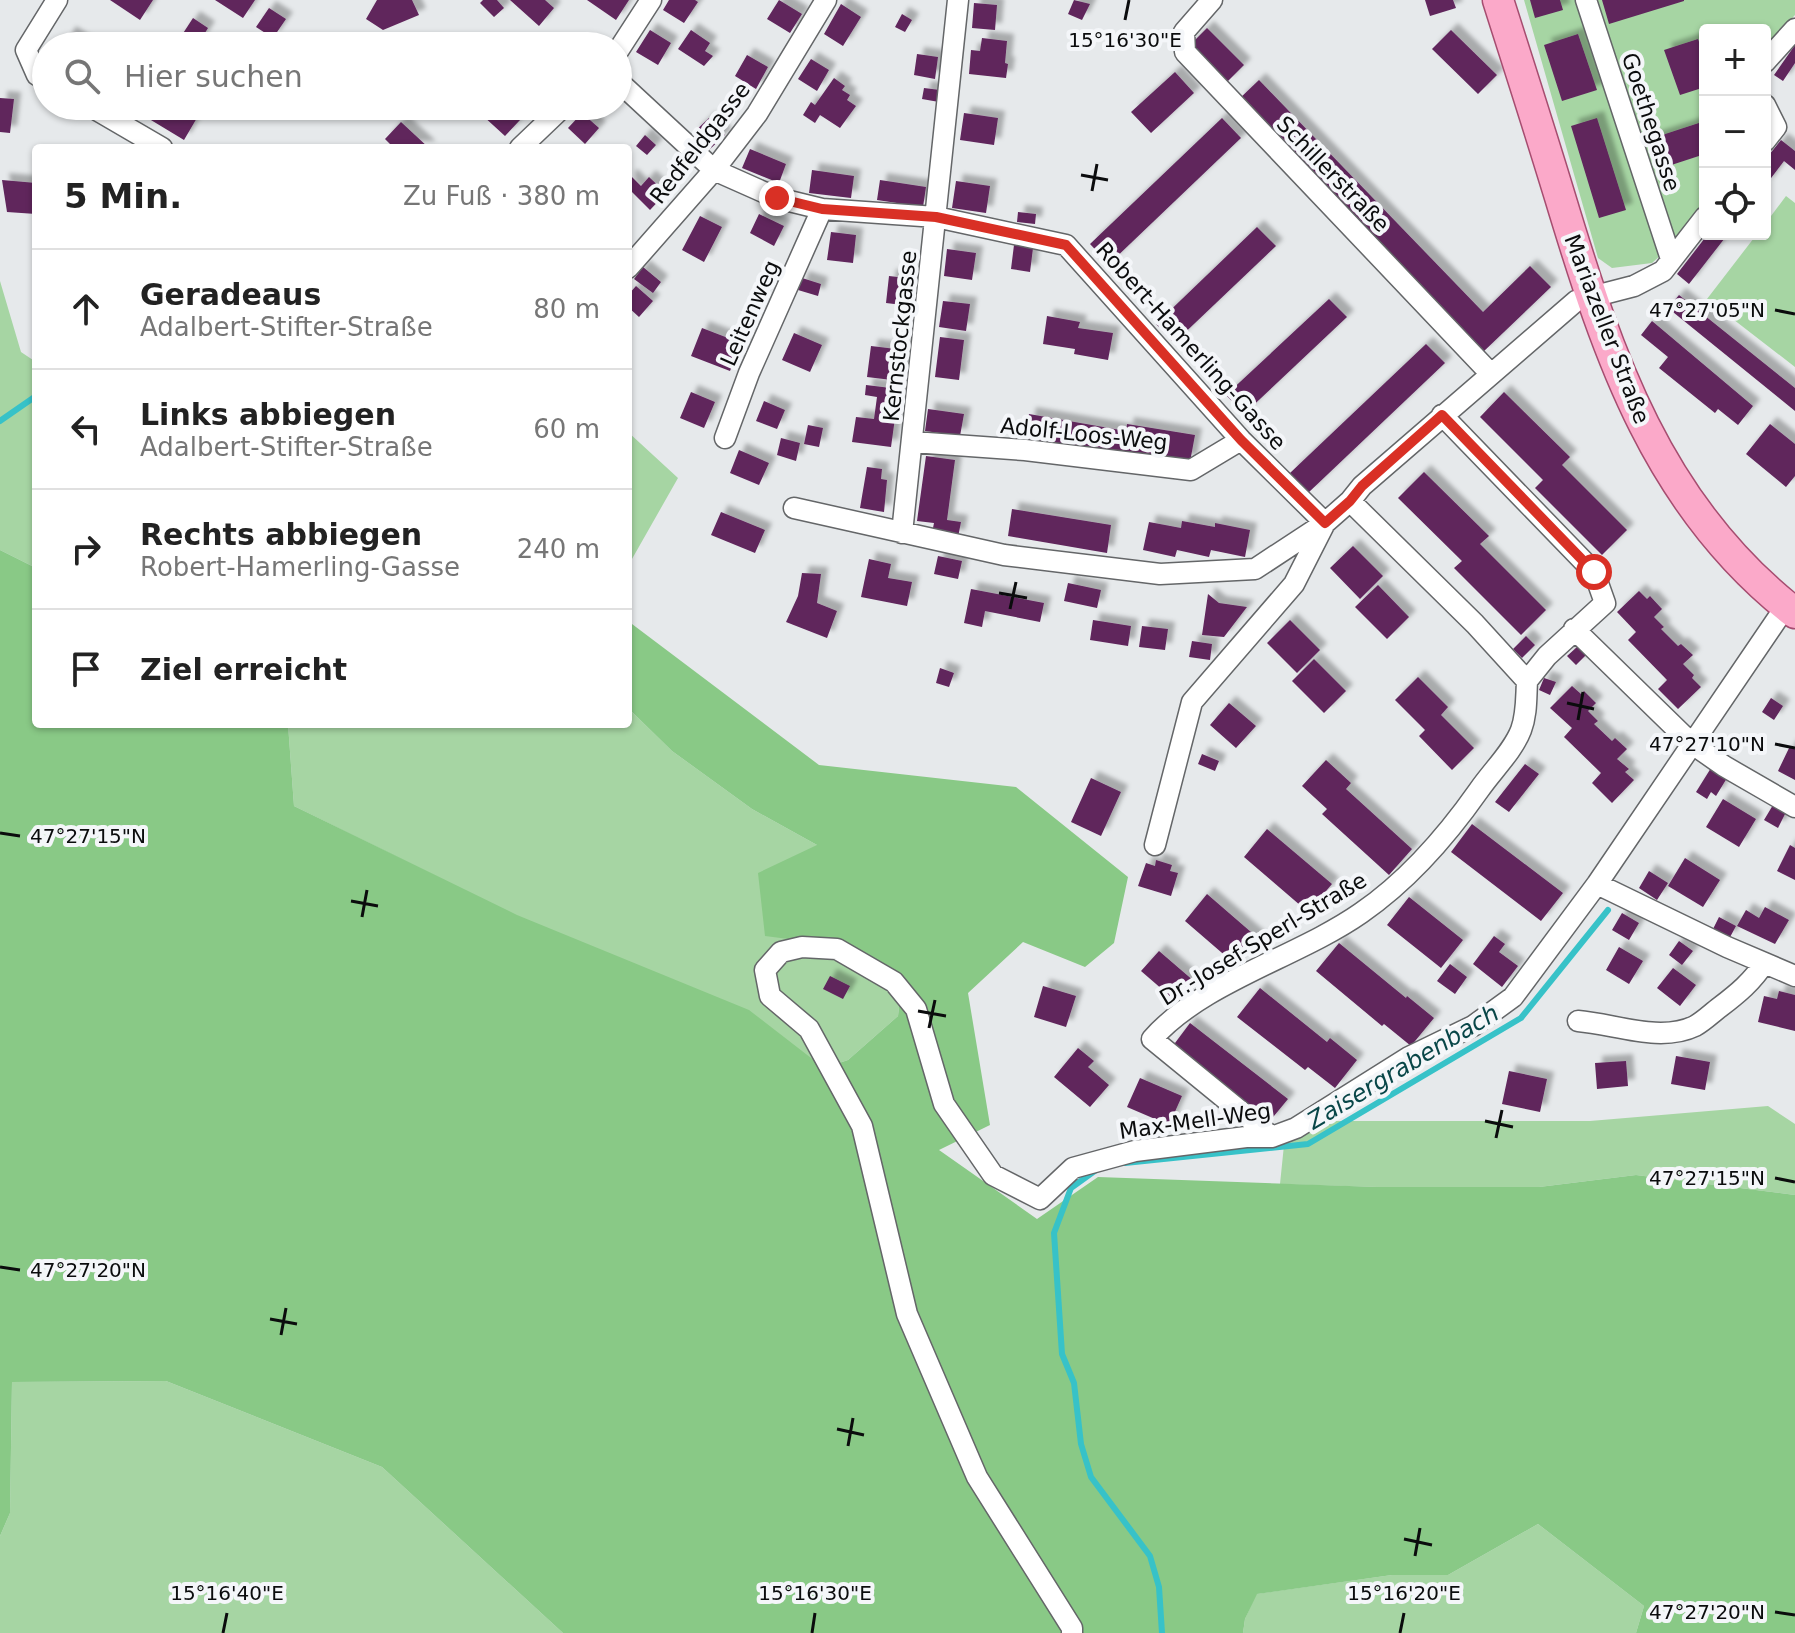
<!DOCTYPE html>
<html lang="de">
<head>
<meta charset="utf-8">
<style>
	body { margin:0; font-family:"DejaVu Sans",sans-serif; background:#f2f2f2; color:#222 }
	.controls { position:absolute; right:24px; top:24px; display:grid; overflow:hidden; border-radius:8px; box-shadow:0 2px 6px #0004 }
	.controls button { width:72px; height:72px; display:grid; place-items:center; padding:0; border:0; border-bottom:2px solid #e0e0e0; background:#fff; color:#222; font:40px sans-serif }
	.stop { position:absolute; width:24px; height:24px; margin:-18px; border:6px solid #d93025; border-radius:50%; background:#fff }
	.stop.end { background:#d93025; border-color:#fff; box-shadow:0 2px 8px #0008 }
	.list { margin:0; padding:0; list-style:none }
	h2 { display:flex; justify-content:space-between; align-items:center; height:104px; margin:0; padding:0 32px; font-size:34px }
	h2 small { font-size:26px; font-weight:400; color:#767676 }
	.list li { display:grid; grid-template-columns:52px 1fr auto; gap:24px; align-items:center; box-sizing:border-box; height:120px; padding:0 32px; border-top:2px solid #e0e0e0 }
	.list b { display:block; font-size:30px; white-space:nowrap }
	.list p { margin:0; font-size:26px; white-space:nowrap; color:#767676 }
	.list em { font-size:26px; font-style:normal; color:#767676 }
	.icon { flex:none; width:44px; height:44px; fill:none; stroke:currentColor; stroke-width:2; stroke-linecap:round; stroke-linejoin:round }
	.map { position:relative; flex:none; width:1795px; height:1633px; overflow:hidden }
	.search { position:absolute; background:#fff; box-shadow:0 2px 6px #0004; left:32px; top:32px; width:600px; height:88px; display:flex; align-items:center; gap:20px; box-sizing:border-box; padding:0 28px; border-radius:44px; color:#767676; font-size:30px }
	.panel { position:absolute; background:#fff; box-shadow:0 2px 6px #0004; left:32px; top:144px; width:600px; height:584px; border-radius:8px }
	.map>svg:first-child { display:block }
	.green { fill:#a6d5a3 }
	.forest { fill:#89c986 }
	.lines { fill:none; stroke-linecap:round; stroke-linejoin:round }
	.stream { stroke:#37c2c8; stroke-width:6 }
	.building { fill:#60255c; filter:url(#shadow) }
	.street-casing { stroke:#646668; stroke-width:23 }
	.primary-casing { stroke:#a64d70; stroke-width:33 }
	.street { stroke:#fff; stroke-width:20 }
	.primary { stroke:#fba9c9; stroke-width:30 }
	.route { stroke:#d93025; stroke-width:10 }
	.ticks { fill:none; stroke:#0b0c0d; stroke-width:3 }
	.labels { text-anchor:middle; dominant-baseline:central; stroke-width:8; stroke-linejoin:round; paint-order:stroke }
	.street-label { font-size:22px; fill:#0b0c0d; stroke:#f4f6f9 }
	.water-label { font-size:24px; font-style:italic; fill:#084648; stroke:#f4f6f9 }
	.ticks-label { font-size:20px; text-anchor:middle; fill:#0b0c0d; stroke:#f4f6f9; stroke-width:8; stroke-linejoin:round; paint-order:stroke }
</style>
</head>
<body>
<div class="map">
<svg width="1795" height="1633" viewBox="0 0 1795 1633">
	<defs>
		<filter id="shadow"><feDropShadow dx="7" dy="-7" stdDeviation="2" flood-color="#0004"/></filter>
	</defs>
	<rect width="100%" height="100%" fill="#e6e9eb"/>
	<path class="green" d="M1524,0H1795V15L1765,47V30H1705V206L1678,240L1652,263L1612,268L1598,258Z
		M1786,196L1795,203V367L1707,299L1757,234H1765V224Z
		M0,281L21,352L36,362V568L0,550Z
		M628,432L678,478L628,566Z
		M628,708L672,751L752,809L817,845L851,947L902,981L898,1016L848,1060L824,1068L294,806L288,724H628Z
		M1768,1106L1795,1124V1195L1636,1175L1539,1187H1378L1280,1184L1284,1145L1327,1121H1590Z
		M166,1381L382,1467L563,1633H0V1536L10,1513L12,1382Z
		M1538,1524L1644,1606L1636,1633H1243L1245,1619L1256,1594L1392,1575H1448Z"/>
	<path class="forest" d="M0,550L36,568V724H288L294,806L517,915L749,1010L824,1068L848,1060L898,1016L902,981L851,947L765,936L758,873L817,845L752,809L672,751L628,708V621L819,765L1016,787L1128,877L1114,943L1085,967L1023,942L968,993L990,1125L939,1150L1037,1219L1098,1177L1378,1187H1539L1636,1175L1795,1195V1633H1636L1644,1606L1538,1524L1448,1575H1392L1257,1594L1245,1619L1243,1633H563L382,1467L166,1381L12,1382L10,1513L0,1536Z"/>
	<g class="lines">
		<path class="stream" d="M0,421L36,396
			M1125,1163L1308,1144L1521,1018L1608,910
			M1096,1170L1071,1188L1054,1233L1062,1354L1074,1383L1081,1444L1091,1477L1150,1556L1159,1587L1162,1633"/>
	</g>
	<path class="building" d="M110,0H153L140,20Z
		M215,0H255L243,18Z
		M377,0H412L419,15L383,30L366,19Z
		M483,0H497L504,8L494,17L480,3Z
		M510,0H545L554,8L539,26Z
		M587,0H629L616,20Z
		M669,0H695L698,2L684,23L663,10Z
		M779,0L802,14L790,33L767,19Z
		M1074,0L1090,4L1082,20L1068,14Z
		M1425,0H1453L1456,8L1430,16Z
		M1530,0H1560L1563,10L1535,18Z
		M1602,0H1684V1L1609,24Z
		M974,3L997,5L995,30L972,28Z
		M841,4L861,17L843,46L824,34Z
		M269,8L286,19L273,38L256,27Z
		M902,14L912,20L905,32L895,27Z
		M193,18L208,28L200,41L202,46H179L178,41Z
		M1207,28L1244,65L1226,83L1189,46Z
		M650,30L671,43L658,65L636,52Z
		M691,30L710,43L705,51L713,56L704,66L678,49Z
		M1451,30L1497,75L1478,94L1432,49Z
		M69,33L90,46H62Z
		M1578,34L1597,90L1562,101L1544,45Z
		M982,38L1007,41L1005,63L1008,64L1006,78L969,74L971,50L980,51Z
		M1698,39L1705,59V87L1680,95L1664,50Z
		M1795,45V63L1783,81L1774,75Z
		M917,54L938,57L935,79L914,75Z
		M747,55L768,67L756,89L735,76Z
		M811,59L829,70L817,91L798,79Z
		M1175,72L1194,93L1151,133L1131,112Z
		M834,78L845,86L842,90L850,95L847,100L856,106L840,128L820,115L815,123L803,115L811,102L815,105Z
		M1259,80L1483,312L1530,266L1551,287L1482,353L1238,100Z
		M924,88L940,90L939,102L922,99Z
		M0,98L14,99L10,133L0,132Z
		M146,106H193L201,111L184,140L141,114Z
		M491,106H506L520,120L505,136L482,115Z
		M582,113L599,128L585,144L568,128Z
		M964,113L998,118L994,145L960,140Z
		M709,118L725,135L709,150L693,133Z
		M1222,118L1241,138L1109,264L1090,244Z
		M1597,118L1626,210L1599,218L1571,126Z
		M1705,121V154L1656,170L1647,140Z
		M401,122L429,148H394L385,139Z
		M645,135L656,145L647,155L636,146Z
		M1781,140L1795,151V170L1784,161L1765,186V160Z
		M750,149L786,164L779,183L742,168Z
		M812,170L854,176L851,198L809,193Z
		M631,176L641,186L649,177L666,193L650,210L628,188V178Z
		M2,180L36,183V214L7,212Z
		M880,180L926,187L923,207L877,200Z
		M956,181L990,186L986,213L952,208Z
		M1018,212L1036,214L1035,224L1017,222Z
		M759,214L784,226L774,246L750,233Z
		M700,216L722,227L704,262L682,250Z
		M1257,227L1276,246L1174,343L1156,324Z
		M831,232L856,235L853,263L827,260Z
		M1708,234H1728L1689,284L1677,274Z
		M1014,245L1033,248L1030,272L1011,269Z
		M947,249L976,253L972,280L944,276Z
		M643,267L661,282L653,293L634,279Z
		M889,276L915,279L911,306L886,303Z
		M802,278L821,284L818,296L798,290Z
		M636,286L653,301L639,317L628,307V295Z
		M1679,295L1795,388V411L1668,308Z
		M1329,299L1347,317L1244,414L1226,395Z
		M943,301L970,304L966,331L939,327Z
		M1047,316L1080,322L1078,328L1113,333L1108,360L1074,354L1075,349L1043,344Z
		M1652,321L1753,406L1738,425L1718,409L1715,413L1659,368L1668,357L1641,335Z
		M702,328L741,343L730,371L691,356Z
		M794,333L822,345L810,372L782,360Z
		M940,337L964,340L959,380L935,377Z
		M1426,344L1445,363L1308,493L1290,473Z
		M871,346L904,350L900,381L867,377Z
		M866,385L899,389L891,447L852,442L856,417L874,419L877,397L865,395Z
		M691,392L715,402L704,428L680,418Z
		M1504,392L1570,457L1562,465L1627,530L1602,555L1535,488L1543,480L1480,417Z
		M764,401L785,410L777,429L756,421Z
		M928,409L964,414L960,436L925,431Z
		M1029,414L1126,431L1127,424L1195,435L1190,462L1124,451L1123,456L1025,439Z
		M1770,424L1795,444V476L1786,487L1746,454Z
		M808,425L823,428L819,447L804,444Z
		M781,438L800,443L796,461L777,455Z
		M739,450L769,463L759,485L730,473Z
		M926,456L955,460L947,520L961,522L958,537L932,533L934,523L917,521Z
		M867,467L882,469L881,479L887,480L884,512L860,508Z
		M1424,472L1489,536L1480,544L1546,610L1521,635L1454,568L1462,561L1398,498Z
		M1012,509L1111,525L1107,553L1008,536Z
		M721,512L765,530L755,553L711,535Z
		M1182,521L1215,527V523L1250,530L1245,557L1211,550L1209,557L1177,550L1175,557L1143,550L1149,522L1181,528Z
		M1353,546L1383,576L1360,599L1330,568Z
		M938,556L962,561L958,579L934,574Z
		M869,559L891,564L888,578L912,582L907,606L861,597Z
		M802,573L821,574L817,603L837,611L827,638L786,622L798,596Z
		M1068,583L1101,590L1097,608L1064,601Z
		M1378,585L1409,617L1387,639L1355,607Z
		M971,589L1044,603L1040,622L985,611L982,627L964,623Z
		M1639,591L1647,599L1650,596L1662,609L1654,617L1664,627L1661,629L1678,646L1681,644L1693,655L1683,664L1694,675L1692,678L1701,687L1678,709L1658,689L1667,680L1628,640L1636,632L1617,612Z
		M1208,594L1219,603L1247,607L1224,637L1202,635Z
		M1093,620L1131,626L1128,646L1090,640Z
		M1290,620L1320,650L1297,673L1267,643Z
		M1142,626L1168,629L1165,650L1139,647Z
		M1526,636L1535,645L1522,658L1513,649Z
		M1192,641L1212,644L1210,660L1189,657Z
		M1577,647L1586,655L1576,665L1567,656Z
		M1314,659L1346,691L1324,713L1292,681Z
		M940,668L954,673L949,687L936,683Z
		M1418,677L1448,707L1441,715L1474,748L1452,770L1419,736L1425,730L1395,700Z
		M1544,678L1556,682L1550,695L1539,690Z
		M1572,686L1581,694L1584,691L1596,703L1588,711L1598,721L1594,724L1612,741L1615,738L1627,749L1617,759L1629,769L1625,772L1634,780L1612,803L1592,783L1601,773L1564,737L1572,728L1550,708Z
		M1771,698L1783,706L1774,720L1762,712Z
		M1229,703L1256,726L1236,748L1210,725Z
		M1790,746L1795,749V780L1778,771Z
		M1202,754L1219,761L1215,771L1198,764Z
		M1326,760L1351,783L1346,789L1412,849L1389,875L1322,814L1327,809L1302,786Z
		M1525,764L1539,774L1509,812L1495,802Z
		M1711,768L1727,778L1716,796L1711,792L1707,799L1696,792Z
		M1091,778L1121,792L1101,836L1071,822Z
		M1723,799L1756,819L1739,847L1706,827Z
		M1773,805L1786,812L1778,828L1764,820Z
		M1472,824L1563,893L1541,921L1451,852Z
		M1267,829L1332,884L1308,912L1244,857Z
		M1790,845L1795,848V880L1777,871Z
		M1685,858L1720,880L1703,907L1668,886Z
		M1156,860L1172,865L1170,871L1178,873L1171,896L1138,886L1146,863L1155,866Z
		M1649,871L1668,883L1657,900L1639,888Z
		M1207,894L1259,939L1236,965L1185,921Z
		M1409,897L1463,940L1441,968L1387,925Z
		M1765,907L1789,920L1775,944L1737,926L1746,910L1759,918Z
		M1622,913L1639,923L1629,940L1612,930Z
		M1719,917L1736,926L1729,939L1713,929Z
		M1494,936L1505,944L1499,952L1518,966L1502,987L1473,964Z
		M1679,941L1693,951L1682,965L1669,955Z
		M1339,943L1406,998L1407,996L1434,1018L1411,1046L1384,1024L1382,1026L1316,971Z
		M1619,947L1643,961L1629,984L1606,970Z
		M1159,951L1195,982L1178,1003L1141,971Z
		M1450,964L1467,977L1455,994L1437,981Z
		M1673,968L1696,985L1680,1006L1657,988Z
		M830,976L850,986L843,999L823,989Z
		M1043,986L1076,996L1066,1027L1034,1017Z
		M1260,988L1327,1042L1330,1038L1357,1060L1335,1088L1308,1067L1305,1070L1237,1017Z
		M1779,991L1795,995V1031L1758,1022L1764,996L1777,999Z
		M1190,1023L1288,1099L1269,1122L1172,1047Z
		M1078,1048L1094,1061L1088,1067L1109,1085L1090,1107L1054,1077Z
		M1676,1056L1710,1062L1705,1090L1671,1084Z
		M1626,1061L1628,1086L1597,1089L1595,1063Z
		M1509,1071L1547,1079L1540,1112L1502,1104Z
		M1140,1078L1182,1096L1169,1125L1127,1107Z"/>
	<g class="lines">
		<defs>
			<path id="street" d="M1212,0L1184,32L1185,52L1490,373
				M1586,0L1671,259
				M618,51L651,0
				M1765,62L1795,29
				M46,80L37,75L26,50L57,0
				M618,81L714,170L777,198L822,209L936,217L1066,245L1241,440L1325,523L1255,569L1160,574L1004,555L794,508
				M1765,105L1776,127L1765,141
				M90,106L162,148
				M520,148L564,106
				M628,268L714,170L757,114L826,0
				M1442,415L1594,572L1605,603L1547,656L1527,681
				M725,438L749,373L822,209
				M913,442L1025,450L1191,470L1241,440
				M902,533L958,0
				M1574,629L1691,743L1724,766L1795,807
				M1155,845L1192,702L1294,584L1325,523L1350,501L1362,486L1576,301L1634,286L1663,271L1705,217
				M1597,884L1727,947L1795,976
				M1578,1021C1615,1024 1660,1043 1695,1026C1704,1021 1712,1013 1720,1007C1737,994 1753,981 1764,963
				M1272,1137L1152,1039C1202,982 1298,957 1361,913C1409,880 1446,837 1479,790C1492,771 1513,751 1521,730C1527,714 1526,698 1527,681L1475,624L1350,501
				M1072,1633V1628L977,1477L907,1314L862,1126L809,1029L770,996L765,970L781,952L802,947L837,949L894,982L916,1009L944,1104L993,1175L1040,1199L1073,1168L1135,1151L1246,1137H1272L1296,1128L1409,1057L1473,1026L1513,997L1597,884L1786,606"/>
			<path id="primary" d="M1498,0C1519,66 1540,131 1560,197C1608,356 1658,507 1795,613"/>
		</defs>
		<use href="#street" class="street-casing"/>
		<use href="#primary" class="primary-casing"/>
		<use href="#street" class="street"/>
		<use href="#primary" class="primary"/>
	</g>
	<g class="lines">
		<path class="route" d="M777,198L822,209L936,217L1066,245L1241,440L1325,523L1350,501L1362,486L1442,415L1594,572"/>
	</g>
	<path class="ticks" d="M1125,20L1129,0M1081,175L1108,180M1092,191L1097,164M1775,310L1795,314M999,593L1027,598M1010,609L1016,582M1567,703L1594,709M1578,720L1583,692M1775,744L1795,748M0,833L20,836M351,901L378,906M362,917L367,890M918,1011L946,1016M929,1028L935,1000M1485,1121L1513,1127M1496,1138L1502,1110M1775,1178L1795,1182M0,1267L20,1270M270,1319L297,1324M281,1335L286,1308M837,1429L864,1435M848,1446L853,1418M1404,1539L1432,1545M1415,1556L1420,1528M1775,1612L1795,1615M223,1633L227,1613M812,1633L815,1613M1400,1633L1404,1613"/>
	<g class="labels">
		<g class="street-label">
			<text transform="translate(1651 122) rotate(72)">Goethegasse</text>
			<text transform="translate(700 143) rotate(-52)">Redfeldgasse</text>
			<text transform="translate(1333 174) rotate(46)">Schillerstraße</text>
			<text transform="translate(750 313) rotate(-66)">Leitenweg</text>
			<text transform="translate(1607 329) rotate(69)">Mariazeller Straße</text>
			<text transform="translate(900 336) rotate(-84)">Kernstockgasse</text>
			<text transform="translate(1191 346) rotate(48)">Robert-Hamerling-Gasse</text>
			<text transform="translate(1084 434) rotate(6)">Adolf-Loos-Weg</text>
			<text transform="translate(1263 939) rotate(-31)">Dr.-Josef-Sperl-Straße</text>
			<text transform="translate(1195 1121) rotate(-8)">Max-Mell-Weg</text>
		</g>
		<g class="water-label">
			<text transform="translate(1403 1067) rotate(-31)">Zaisergrabenbach</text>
		</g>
	</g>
	<g class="ticks-label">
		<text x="1125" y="47">15°16'30"E</text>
		<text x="1707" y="317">47°27'05"N</text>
		<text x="1707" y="751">47°27'10"N</text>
		<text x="88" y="843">47°27'15"N</text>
		<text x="1707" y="1185">47°27'15"N</text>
		<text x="88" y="1277">47°27'20"N</text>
		<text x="227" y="1600">15°16'40"E</text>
		<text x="815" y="1600">15°16'30"E</text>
		<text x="1404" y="1600">15°16'20"E</text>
		<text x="1707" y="1619">47°27'20"N</text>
	</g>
</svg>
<div class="controls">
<button>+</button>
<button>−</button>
<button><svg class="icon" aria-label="locate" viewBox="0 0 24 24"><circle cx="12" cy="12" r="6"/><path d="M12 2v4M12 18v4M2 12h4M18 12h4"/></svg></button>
</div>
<div class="stop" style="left:1594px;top:572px"></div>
<div class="stop end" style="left:777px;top:198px"></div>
<div class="search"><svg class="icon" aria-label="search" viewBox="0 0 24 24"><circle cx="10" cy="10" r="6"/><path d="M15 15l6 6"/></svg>Hier suchen</div>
<section class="panel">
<h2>5 Min.<small>Zu Fuß · 380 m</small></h2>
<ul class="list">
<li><svg class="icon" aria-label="ahead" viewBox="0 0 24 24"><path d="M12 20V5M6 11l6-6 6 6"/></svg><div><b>Geradeaus</b><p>Adalbert-Stifter-Straße</p></div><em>80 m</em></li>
<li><svg class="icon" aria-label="left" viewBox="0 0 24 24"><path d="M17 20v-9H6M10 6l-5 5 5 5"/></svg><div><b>Links abbiegen</b><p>Adalbert-Stifter-Straße</p></div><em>60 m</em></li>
<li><svg class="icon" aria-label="right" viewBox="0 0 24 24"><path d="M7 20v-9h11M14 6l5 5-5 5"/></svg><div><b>Rechts abbiegen</b><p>Robert-Hamerling-Gasse</p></div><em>240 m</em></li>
<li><svg class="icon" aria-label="arrive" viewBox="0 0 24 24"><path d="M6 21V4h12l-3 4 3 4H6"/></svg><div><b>Ziel erreicht</b></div></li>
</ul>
</section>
</div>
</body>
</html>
